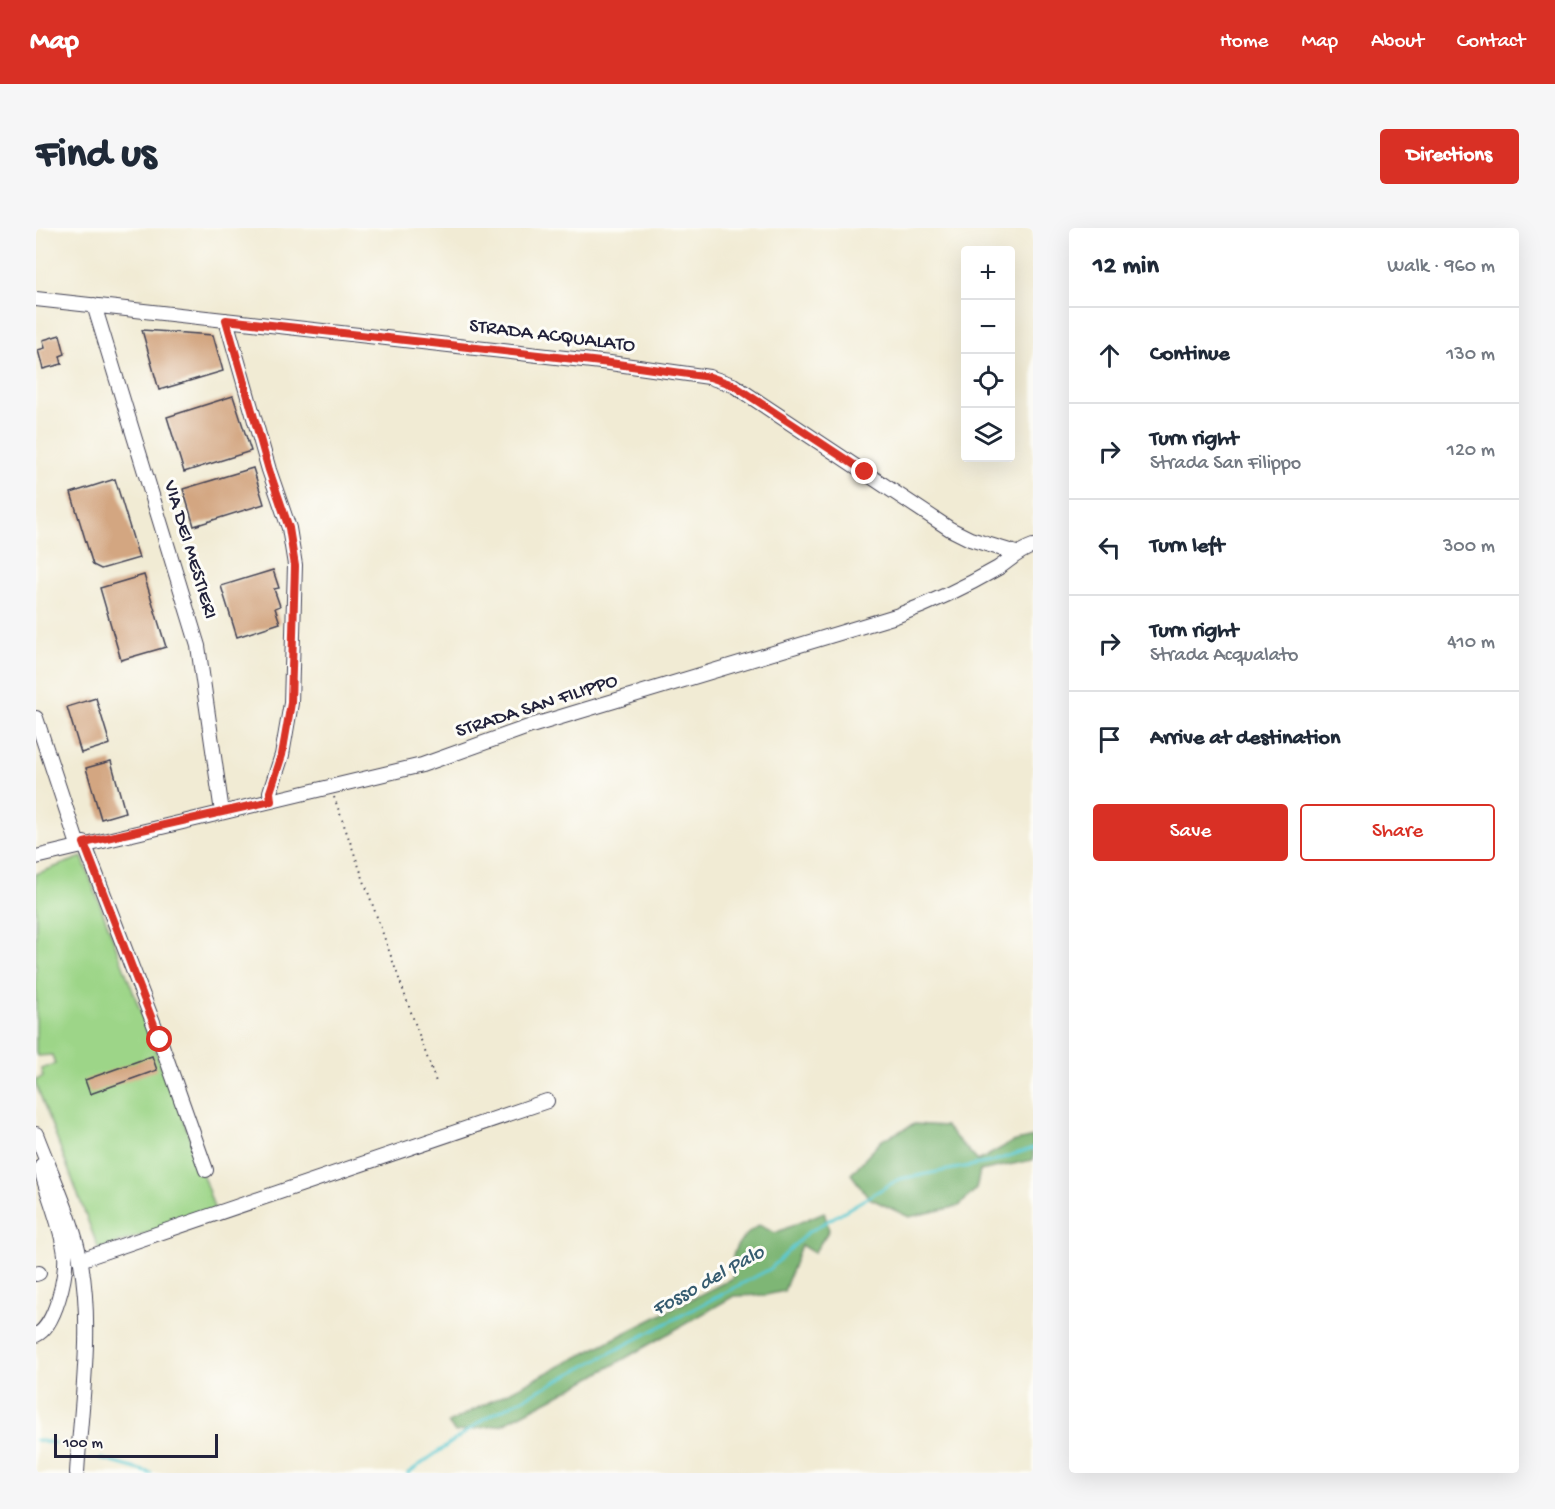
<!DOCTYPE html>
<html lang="en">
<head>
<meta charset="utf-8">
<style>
	body { margin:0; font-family:"Gochi Hand",sans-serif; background:#f6f6f7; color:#1f2937 }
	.controls { position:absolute; right:18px; top:18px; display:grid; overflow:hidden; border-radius:6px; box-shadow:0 6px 24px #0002 }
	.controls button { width:54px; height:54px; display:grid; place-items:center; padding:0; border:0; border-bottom:2px solid #e0e1e3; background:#fff; color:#1f2937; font:30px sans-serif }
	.scale { position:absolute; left:18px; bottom:15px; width:164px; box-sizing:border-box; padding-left:6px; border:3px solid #22223b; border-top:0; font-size:16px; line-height:21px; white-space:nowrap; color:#22223b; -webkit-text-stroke:4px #fdfcf7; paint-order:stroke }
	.stop { position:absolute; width:18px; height:18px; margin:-14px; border:4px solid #d93025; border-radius:50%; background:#fff }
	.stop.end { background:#d93025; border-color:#fff; box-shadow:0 2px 6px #0008 }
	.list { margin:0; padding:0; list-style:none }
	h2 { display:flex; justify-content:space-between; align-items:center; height:78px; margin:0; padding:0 24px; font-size:26px }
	h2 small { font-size:20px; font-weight:400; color:#747a83 }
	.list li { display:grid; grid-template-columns:39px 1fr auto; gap:18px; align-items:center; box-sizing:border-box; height:96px; padding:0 24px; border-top:2px solid #e0e1e3 }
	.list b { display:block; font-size:22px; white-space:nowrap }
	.list p { margin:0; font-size:20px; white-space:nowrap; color:#747a83 }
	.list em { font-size:20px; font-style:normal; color:#747a83 }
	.actions { display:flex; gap:12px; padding:18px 24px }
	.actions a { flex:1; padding:14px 0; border:2px solid #d93025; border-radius:6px; text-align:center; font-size:21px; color:#d93025 }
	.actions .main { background:#d93025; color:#fff }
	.icon { flex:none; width:33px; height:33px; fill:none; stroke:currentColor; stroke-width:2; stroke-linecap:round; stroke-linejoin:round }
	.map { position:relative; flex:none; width:997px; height:1245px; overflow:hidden; border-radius:6px }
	header { display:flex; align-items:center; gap:36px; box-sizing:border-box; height:84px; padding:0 30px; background:#d93025; color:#fff }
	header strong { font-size:28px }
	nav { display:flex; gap:33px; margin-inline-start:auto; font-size:21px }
	.intro { display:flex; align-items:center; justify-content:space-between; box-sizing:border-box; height:144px; padding:0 36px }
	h1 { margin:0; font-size:42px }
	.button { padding:15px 27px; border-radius:6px; background:#d93025; color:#fff; font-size:21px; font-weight:700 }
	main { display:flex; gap:36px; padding:0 36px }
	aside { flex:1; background:#fff; border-radius:6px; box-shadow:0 6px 24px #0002 }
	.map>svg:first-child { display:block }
	.green { fill:#9dd588; stroke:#607c62; stroke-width:1.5 }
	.forest { fill:#7eb674; stroke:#506c58; stroke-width:1.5 }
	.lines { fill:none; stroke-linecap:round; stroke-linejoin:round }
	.stream { stroke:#5bc9d1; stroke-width:3 }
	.building { fill:#d3a681 }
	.minor-casing { stroke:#414052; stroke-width:16 }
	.path { stroke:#414052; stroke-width:2; stroke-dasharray:1.5 4.5; stroke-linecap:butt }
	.minor { stroke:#fff; stroke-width:14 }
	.route { stroke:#d93025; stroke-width:8 }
	.labels { text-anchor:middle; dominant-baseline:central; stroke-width:6; stroke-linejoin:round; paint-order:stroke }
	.street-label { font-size:20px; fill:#22223b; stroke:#fdfcf7 }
	.water-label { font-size:21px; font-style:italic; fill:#365c70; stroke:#fdfcf7 }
</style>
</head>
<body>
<header>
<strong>Map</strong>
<nav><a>Home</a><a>Map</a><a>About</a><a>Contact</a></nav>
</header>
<div class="intro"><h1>Find us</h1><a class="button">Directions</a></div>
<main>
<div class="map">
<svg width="997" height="1245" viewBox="0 0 997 1245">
	<rect width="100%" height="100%" fill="#fdfcf7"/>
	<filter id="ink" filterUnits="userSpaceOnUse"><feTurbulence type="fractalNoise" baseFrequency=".0167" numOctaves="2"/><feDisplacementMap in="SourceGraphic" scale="12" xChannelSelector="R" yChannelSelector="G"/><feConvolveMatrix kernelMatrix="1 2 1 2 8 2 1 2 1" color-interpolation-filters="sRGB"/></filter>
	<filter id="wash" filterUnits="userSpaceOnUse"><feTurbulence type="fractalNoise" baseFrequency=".008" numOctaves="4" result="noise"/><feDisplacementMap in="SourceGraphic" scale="24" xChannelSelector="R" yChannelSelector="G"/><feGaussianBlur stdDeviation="1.35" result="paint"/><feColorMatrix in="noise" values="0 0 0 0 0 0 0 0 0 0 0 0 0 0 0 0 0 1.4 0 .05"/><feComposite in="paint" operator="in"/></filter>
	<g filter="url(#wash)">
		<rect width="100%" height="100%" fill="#f1ebd4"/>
		<path class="green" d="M46,629L126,840L131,845L179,982L63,1022L0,856V851L7,849L5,841L19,836L16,827L1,828L0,824V646Z"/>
		<path class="forest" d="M878,896L909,898L942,933L976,914L997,909V932L944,943L940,961L923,978L873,989L833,970L815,946L846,912Z
			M788,984L793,1002L778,1025L765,1017L748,1063L730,1067L698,1068L551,1152L465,1197L419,1204L412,1195L697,1050C693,1023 701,1012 723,997L739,1005Z"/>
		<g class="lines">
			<path class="stream" d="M0,1212L19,1215
				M65,1231L115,1245
				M372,1245L450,1190L734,1041L771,1005L863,951L955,934L997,920"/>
		</g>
		<g id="blocks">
			<path class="building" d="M106,102L177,107L187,143L123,162Z
				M24,107L29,126L24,128L26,136L7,141L2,122L9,120L7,112Z
				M197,168L215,223L148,244L131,189Z
				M217,240L228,276L158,298L147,261Z
				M79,251L103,330L65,341L57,337L35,265Z
				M237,342L243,360L238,361L244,378L239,380L244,395L201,409L185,358Z
				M108,347L130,419L85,432L64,360Z
				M60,470L74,516L45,525L31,479Z
				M75,533L89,584L65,591L50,540Z
				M116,828L121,842L54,866L49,852Z"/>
		</g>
	</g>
	<g filter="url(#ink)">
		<use href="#blocks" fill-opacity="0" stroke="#414052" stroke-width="1.5"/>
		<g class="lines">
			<defs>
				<path id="minor" d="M0,71L574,135L673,149L697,157L914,301L934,311L980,325
					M58,77L162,418L186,584
					M190,92L233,242L253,300L259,337L255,475L246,527L234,564L235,573
					M0,490L42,617
					M48,615L124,812L170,942
					M0,629L386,537L495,498L860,388C895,375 929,359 962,340C974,332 982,323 997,318
					M0,906C16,948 37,991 45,1035C57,1103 45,1176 41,1245
					M44,1032L511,873
					M0,1046L3,1045
					M0,1107C19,1099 31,1047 29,1027C26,1000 13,971 6,945V937"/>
			</defs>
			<use href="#minor" class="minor-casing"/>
			<path class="path" d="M298,569L400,854"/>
			<use href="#minor" class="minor"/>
		</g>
	</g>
	<g class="lines" filter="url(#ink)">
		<path class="route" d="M124,812L48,615L235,573L234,564L246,527L255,475L259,338L253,300L233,242L190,92L574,135L674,149L697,157L829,244"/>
	</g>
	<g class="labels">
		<g class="street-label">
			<text transform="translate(516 109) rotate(7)">STRADA ACQUALATO</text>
			<text transform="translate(153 322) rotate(73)">VIA DEI MESTIERI</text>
			<text transform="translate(501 479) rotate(-18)">STRADA SAN FILIPPO</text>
		</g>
		<g class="water-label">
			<text transform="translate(673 1054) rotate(-29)">Fosso del Palo</text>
		</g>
	</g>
</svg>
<div class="controls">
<button>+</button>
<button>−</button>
<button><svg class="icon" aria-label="locate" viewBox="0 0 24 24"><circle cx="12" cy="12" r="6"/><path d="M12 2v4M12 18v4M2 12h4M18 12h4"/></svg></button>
<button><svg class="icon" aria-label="layers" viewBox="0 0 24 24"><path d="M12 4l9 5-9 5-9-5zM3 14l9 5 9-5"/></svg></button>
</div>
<div class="scale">100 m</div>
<div class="stop" style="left:124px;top:812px"></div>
<div class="stop end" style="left:829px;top:244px"></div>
</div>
<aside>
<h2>12 min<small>Walk · 960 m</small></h2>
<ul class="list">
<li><svg class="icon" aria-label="ahead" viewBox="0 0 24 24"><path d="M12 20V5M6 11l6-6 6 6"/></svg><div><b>Continue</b></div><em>130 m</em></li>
<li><svg class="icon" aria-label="right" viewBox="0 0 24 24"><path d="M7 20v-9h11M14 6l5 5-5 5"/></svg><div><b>Turn right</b><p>Strada San Filippo</p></div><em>120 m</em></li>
<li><svg class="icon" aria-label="left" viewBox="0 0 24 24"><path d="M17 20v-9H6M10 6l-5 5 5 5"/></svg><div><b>Turn left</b></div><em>300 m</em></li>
<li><svg class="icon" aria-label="right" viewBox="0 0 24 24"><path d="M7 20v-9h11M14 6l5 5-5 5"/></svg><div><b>Turn right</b><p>Strada Acqualato</p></div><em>410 m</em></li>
<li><svg class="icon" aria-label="arrive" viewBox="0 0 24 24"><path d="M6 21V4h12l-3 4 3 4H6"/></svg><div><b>Arrive at destination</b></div></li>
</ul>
<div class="actions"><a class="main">Save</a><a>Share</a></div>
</aside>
</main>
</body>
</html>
